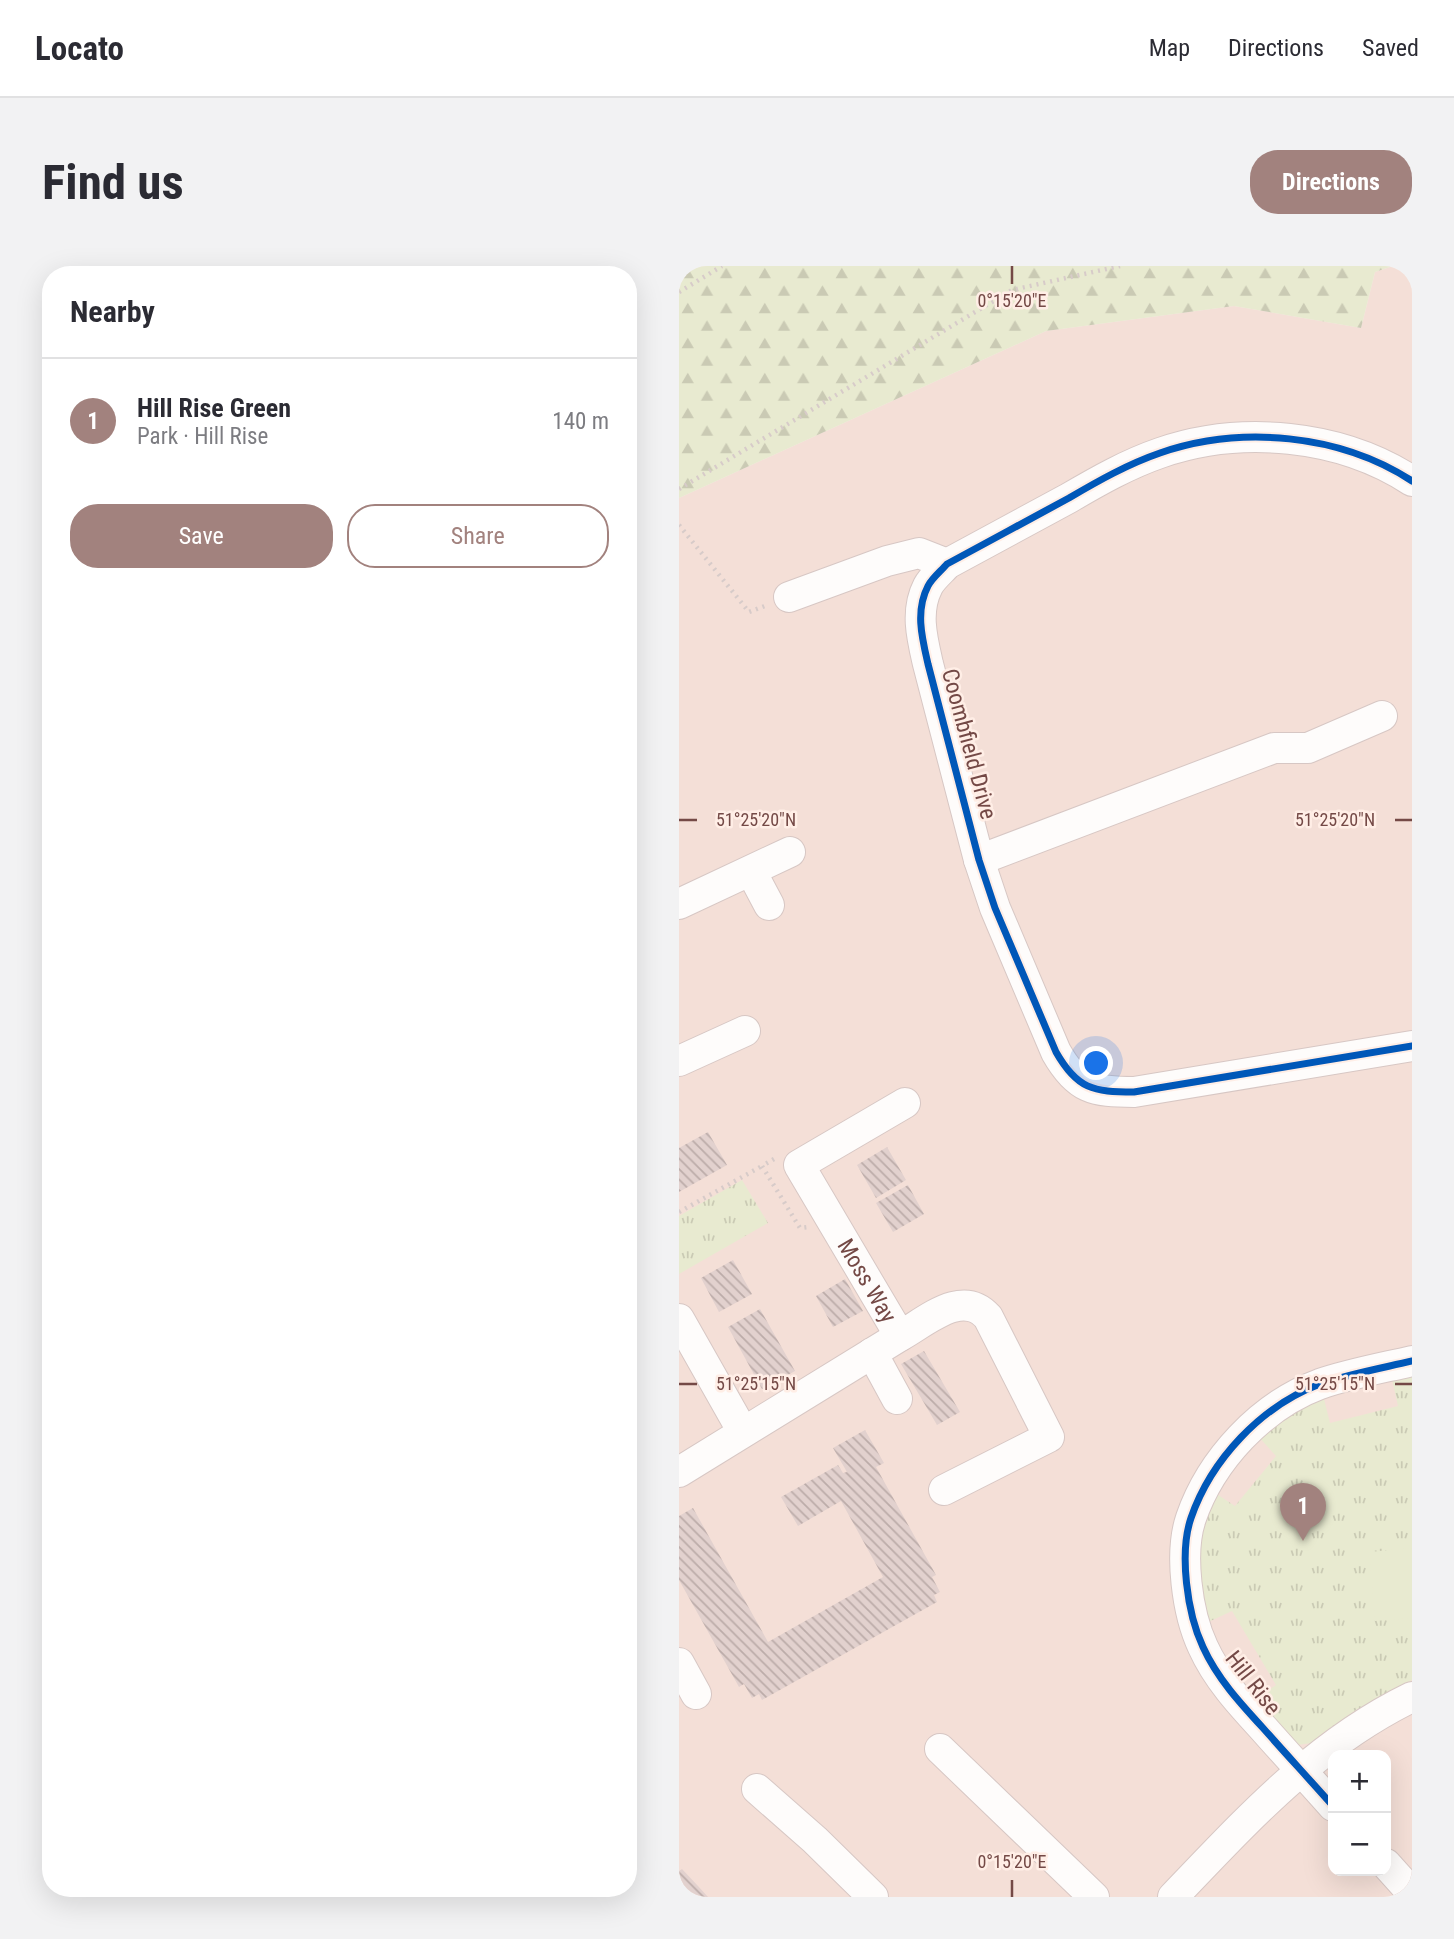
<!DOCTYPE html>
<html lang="en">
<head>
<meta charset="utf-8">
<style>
	body { margin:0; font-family:"Roboto Condensed",sans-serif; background:#f2f2f3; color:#2b2b33 }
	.controls { position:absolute; right:21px; bottom:21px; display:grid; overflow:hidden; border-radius:14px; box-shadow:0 7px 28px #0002 }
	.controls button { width:63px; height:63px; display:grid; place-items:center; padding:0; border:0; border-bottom:2px solid #e1e1e2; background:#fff; color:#2b2b33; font:35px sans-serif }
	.you { position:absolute; left:418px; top:798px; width:24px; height:24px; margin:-18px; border:5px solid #fff; border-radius:50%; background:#1a73e8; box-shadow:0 0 0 10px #1a73e833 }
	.badge { display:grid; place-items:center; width:46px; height:46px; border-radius:50%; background:#a2827e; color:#fff; font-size:23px; font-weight:700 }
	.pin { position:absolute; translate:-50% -58px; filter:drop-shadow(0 2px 4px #0008) }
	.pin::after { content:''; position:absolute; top:37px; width:24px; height:21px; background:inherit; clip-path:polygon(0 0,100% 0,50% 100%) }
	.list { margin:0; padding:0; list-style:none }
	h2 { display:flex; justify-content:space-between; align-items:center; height:91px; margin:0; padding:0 28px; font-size:30px }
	h2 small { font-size:23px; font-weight:400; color:#7c7c81 }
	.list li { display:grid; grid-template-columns:46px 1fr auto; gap:21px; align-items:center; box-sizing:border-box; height:126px; padding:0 28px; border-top:2px solid #e1e1e2 }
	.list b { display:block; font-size:26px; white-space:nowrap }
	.list p { margin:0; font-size:23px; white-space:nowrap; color:#7c7c81 }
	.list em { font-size:23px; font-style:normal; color:#7c7c81 }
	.actions { display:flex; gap:14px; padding:21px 28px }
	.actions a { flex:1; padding:16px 0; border:2px solid #a2827e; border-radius:28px; text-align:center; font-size:24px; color:#a2827e }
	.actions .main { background:#a2827e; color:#fff }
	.map { position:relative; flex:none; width:733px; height:1631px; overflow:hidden; border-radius:28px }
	header { display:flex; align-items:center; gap:42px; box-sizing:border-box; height:98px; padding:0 35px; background:#fff; border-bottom:2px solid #e1e1e2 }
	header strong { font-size:33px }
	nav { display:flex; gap:38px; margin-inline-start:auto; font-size:24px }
	.intro { display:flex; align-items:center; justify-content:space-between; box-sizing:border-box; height:168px; padding:0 42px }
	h1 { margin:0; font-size:49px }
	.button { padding:18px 32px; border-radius:28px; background:#a2827e; color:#fff; font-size:24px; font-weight:700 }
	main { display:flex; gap:42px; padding:0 42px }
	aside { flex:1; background:#fff; border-radius:28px; box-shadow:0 7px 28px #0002 }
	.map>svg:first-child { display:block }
	.residential { fill:#f4dfd7; fill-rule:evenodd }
	.grass { fill:url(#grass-tufts) }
	.forest { fill:url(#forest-firs) }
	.garden { fill:#e8ead0 }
	.building { fill:url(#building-back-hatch) }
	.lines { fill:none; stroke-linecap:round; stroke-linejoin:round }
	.minor-casing { stroke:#d7c7c4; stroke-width:32 }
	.path { stroke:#d7cbc9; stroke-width:4.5; stroke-dasharray:2 5; stroke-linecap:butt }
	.minor { stroke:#fefcfb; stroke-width:30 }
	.cycleway-casing { stroke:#ffeee6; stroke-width:11 }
	.cycleway { stroke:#0057b8; stroke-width:7 }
	.ticks { fill:none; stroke:#744946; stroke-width:2.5 }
	.labels { text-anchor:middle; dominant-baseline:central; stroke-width:5; stroke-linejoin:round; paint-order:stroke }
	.street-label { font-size:23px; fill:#744946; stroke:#ffeee6 }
	.ticks-label { font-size:18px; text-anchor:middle; fill:#744946; stroke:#ffeee6; stroke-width:5; stroke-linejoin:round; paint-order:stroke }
</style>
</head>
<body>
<header>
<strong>Locato</strong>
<nav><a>Map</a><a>Directions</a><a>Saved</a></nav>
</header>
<div class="intro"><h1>Find us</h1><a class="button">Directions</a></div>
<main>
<aside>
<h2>Nearby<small></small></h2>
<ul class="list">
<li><span class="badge">1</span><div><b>Hill Rise Green</b><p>Park · Hill Rise</p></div><em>140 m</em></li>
</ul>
<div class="actions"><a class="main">Save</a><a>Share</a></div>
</aside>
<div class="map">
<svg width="733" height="1631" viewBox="0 0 733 1631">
	<defs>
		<pattern id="grass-tufts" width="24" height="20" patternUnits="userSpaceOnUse" patternTransform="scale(1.75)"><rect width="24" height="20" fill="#e8ead0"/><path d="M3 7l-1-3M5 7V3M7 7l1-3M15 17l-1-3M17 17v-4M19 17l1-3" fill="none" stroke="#cacab4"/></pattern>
		<pattern id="forest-firs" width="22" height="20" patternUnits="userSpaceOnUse" patternTransform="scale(1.75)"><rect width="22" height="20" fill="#e8ead0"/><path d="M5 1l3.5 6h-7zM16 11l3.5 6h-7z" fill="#cacab4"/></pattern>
		<pattern id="building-back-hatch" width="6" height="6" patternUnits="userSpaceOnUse" patternTransform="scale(1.75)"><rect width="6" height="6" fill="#e2d1ce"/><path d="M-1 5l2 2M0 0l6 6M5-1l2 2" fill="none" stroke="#bcaca9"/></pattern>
	</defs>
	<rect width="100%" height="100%" fill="#f6ebe6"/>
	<path class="residential" d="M714,0H733V1631H0V232L367,65L555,40L682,62L696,6ZM654,1489H707V1605H654Z"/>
	<path class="grass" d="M63,914L89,957L0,1008V950Z
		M733,1104V1414L677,1444L632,1477L618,1479L573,1435L597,1419L553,1345L525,1358L513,1298L530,1223L556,1240L597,1190L577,1168L643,1125L651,1157L719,1140L712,1109Z"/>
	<path class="forest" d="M0,0H714L696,6L682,62L555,40L367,65L0,232Z"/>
	<path class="garden" d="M733,1282V1352L696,1355L690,1286Z"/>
	<path class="building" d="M29,866L48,899L0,926V882Z
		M208,881L227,914L197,932L178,899Z
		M229,919L245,948L214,966L197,937Z
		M54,994L73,1028L40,1046L22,1012Z
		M166,1013L184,1045L154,1061L137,1030Z
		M81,1043L116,1105L83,1123L49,1061Z
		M245,1085L281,1146L258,1159L222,1098Z
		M186,1164L205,1197L197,1201L257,1309L253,1311L261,1326L255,1329L258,1336L83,1434L80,1428L73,1432L65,1418L60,1421L0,1314V1250L14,1242L89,1376L204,1311L162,1235L119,1260L102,1231L159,1199L164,1207L168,1206L154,1182Z
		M3,1603L19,1620L29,1631H0V1605Z"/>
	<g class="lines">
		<defs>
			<g id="minor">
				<path d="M733,215C661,168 562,159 481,187C449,198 419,215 390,232C349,254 309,276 268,298C262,305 253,312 249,320C236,345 243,372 249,398L300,594L316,642L377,786C398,823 414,826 455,826L733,780"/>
				<path d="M110,331L208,295L240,287L268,298"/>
				<path d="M300,594L595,482H629L703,450"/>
				<path d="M72,605L90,639"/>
				<path d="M0,638L111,586"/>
				<path d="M0,795L66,765"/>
				<path id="s1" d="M226,837L120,899L221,1070C248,1055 283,1022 309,1051L370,1171L265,1224"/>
				<path d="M0,1053L64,1166"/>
				<path d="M193,1087L218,1133"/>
				<path d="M0,1206L221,1070"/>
				<path d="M0,1397L17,1428"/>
				<path d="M261,1483L415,1631"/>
				<path d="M78,1523L136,1574L194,1631"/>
				<path d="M654,1540C631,1514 607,1488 584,1462C561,1437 538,1412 524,1381C508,1347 500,1287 512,1252C532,1194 582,1140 641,1118C670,1108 703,1102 733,1095"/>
				<path d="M707,1598L733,1627"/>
				<path d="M494,1631C567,1555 636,1478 733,1431"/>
			</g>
		</defs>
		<use href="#minor" class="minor-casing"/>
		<path class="path" d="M0,26L43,0
			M0,223L333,24L441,0
			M0,259L70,346L86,340
			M95,893L83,900L121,962L129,961
			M0,946L83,900"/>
		<use href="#minor" class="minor"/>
		<defs>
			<path id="cycleway" d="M733,215C661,168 562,159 481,187C449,198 419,215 390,232C349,254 309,276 268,298C262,305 253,312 249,320C236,345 243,372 249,398L300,594L316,642L377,786C398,823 414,826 455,826L733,780
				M654,1540C631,1514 607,1488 584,1462C561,1437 538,1412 524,1381C508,1347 500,1287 512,1252C532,1194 582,1140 641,1118C670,1108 703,1102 733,1095"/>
		</defs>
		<use href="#cycleway" class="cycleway-casing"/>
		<use href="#cycleway" class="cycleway"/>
	</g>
	<path class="ticks" d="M333,0V18M0,554H18M716,554H733M0,1118H18M716,1118H733M333,1614V1631"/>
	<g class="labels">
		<g class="street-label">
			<text transform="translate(290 478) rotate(75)">Coombfield Drive</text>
			<text stroke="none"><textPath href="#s1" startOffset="257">Moss Way</textPath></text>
			<text transform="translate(574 1417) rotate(52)">Hill Rise</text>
		</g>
	</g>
	<g class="ticks-label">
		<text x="333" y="41">0°15'20"E</text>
		<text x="77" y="560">51°25'20"N</text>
		<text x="656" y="560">51°25'20"N</text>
		<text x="77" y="1124">51°25'15"N</text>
		<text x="656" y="1124">51°25'15"N</text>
		<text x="333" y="1602">0°15'20"E</text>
	</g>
</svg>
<div class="controls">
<button>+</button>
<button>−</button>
</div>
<div class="you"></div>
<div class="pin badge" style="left:624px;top:1275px">1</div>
</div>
</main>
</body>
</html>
